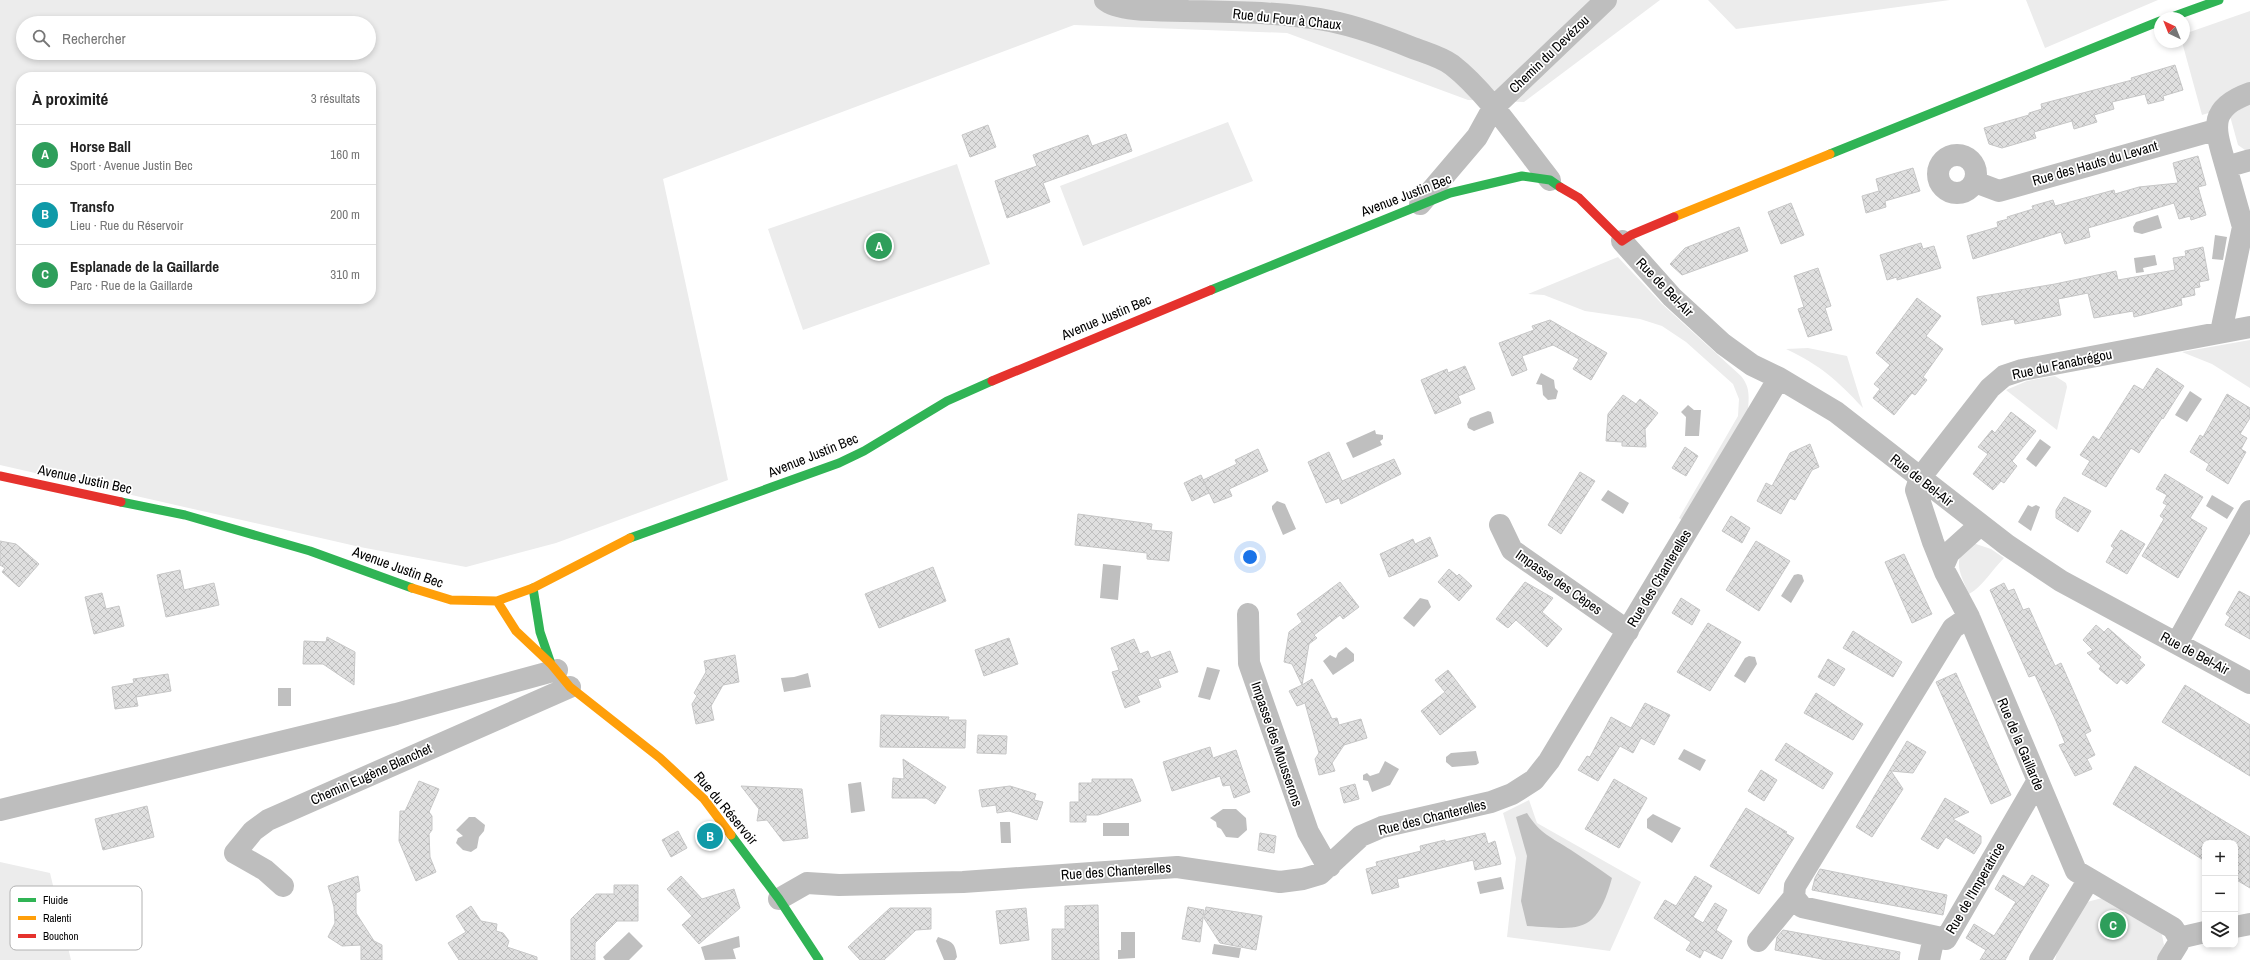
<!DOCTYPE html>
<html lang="fr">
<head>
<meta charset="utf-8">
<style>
	body { margin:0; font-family:"Archivo Narrow",sans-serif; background:#f2f2f2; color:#222 }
	.controls { position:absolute; right:12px; bottom:12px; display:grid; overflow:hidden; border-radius:8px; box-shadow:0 2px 6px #0003 }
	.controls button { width:36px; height:36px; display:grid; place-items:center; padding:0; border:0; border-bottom:1px solid #e0e0e0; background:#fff; color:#222; font:20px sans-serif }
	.compass { position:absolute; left:2154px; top:12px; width:36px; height:36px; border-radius:50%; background:#fff; box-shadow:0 2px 6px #0003; rotate:317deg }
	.you { position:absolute; left:1250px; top:557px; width:14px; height:14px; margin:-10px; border:3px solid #fff; border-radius:50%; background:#1a73e8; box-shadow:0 0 0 6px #1a73e833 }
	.badge { display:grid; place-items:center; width:26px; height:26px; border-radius:50%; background:#d93025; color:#fff; font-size:13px; font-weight:700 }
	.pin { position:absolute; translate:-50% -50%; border:2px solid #fff; box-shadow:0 1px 4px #0006 }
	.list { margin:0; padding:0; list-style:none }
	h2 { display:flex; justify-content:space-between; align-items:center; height:52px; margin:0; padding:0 16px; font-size:17px }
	h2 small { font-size:13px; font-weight:400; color:#767676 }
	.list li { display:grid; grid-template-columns:26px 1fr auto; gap:12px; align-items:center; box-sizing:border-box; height:60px; padding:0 16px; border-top:1px solid #e0e0e0 }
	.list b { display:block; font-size:15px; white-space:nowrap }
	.list p { margin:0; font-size:13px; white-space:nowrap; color:#767676 }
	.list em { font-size:13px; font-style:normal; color:#767676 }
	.icon { flex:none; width:22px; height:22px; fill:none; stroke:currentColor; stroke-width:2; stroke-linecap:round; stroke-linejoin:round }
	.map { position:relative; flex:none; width:2250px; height:960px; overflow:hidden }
	.search { position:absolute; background:#fff; box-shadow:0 2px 6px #0003; left:16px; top:16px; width:360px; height:44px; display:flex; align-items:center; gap:10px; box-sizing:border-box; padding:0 14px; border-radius:22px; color:#767676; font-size:15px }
	.panel { position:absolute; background:#fff; box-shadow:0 2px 6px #0003; left:16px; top:72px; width:360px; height:232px; border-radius:16px }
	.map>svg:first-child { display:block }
	.green { fill:#ececec; fill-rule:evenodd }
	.water { fill:#bfbfbf }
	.building { fill:url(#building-cross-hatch); stroke:#c7c7c7 }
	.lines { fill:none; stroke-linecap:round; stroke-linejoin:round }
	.street { stroke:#bebebe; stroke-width:22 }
	.fast { stroke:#30b455; stroke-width:9 }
	.slow { stroke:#ff9f0a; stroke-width:9 }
	.jam { stroke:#e5322d; stroke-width:9 }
	.labels { text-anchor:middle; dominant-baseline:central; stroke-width:3.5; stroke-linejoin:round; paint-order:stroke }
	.street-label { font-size:14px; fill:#000; stroke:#fff }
	.key { fill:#fff; stroke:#b2b2b2; stroke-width:1 }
	.key-label { font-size:11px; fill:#000 }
</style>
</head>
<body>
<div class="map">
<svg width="2250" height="960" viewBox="0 0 2250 960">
	<defs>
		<pattern id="building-cross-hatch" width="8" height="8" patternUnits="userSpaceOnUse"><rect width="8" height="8" fill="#dfdfdf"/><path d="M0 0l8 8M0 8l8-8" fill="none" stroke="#bebebe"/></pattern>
	</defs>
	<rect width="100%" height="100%" fill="#fff"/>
	<path class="green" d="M0,0H1660L1524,102L1468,100L1287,33L1074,25L663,179L728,480L556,543L466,567L360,547L0,465ZM23,23H369V53H23ZM21,77H371V299H21Z
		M1708,0H1950L1736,29Z
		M2026,0H2158L2045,48Z
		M2250,11V84L2215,111L2202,115L2182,42H2184V34Z
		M2250,103V149L2245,150L2238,145L2230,116Z
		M1228,122L1253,181L1083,246L1060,186Z
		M957,164L990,264L803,330L768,229Z
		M1618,257L1662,304L1741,376C1750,387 1749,396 1748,410L1683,521L1679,518L1738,416L1739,399L1733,384L1686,342L1662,326L1640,319L1585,311L1544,295L1528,294Z
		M2250,340V388L2212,364L2182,352Z
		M1808,348L1847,356L1863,408C1837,380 1820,365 1786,349Z
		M2055,376L2066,383L2067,387L2057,430L2006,390L2027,381Z
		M1973,543L1991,549L2004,558C1992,570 1983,586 1969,594C1960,573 1950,557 1973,543Z
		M1529,800L1537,823L1641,882L1610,951L1507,937L1516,858L1503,813Z
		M0,862L50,873L71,960H0Z
		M2102,898L2161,930L2164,945L2157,960H2055L2058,949L2087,902Z"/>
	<path class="water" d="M2158,215L2162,228L2142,234L2134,232L2133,227L2136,222Z
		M2215,235L2227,237L2223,260L2212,259Z
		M2155,255L2157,265L2143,268L2144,272L2136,273L2134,258Z
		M1541,373L1554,380L1555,388L1558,391L1556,399L1548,400L1543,395L1542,385L1536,384Z
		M2190,391L2202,399L2187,422L2175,415Z
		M1688,405L1694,410H1701L1699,436H1685L1686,417L1681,412Z
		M1488,411L1491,412L1494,423L1474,431L1468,428L1467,424L1470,418Z
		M1375,430L1376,434L1383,435V439L1380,441L1382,445L1353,458L1346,443Z
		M2040,439L2051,447L2036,467L2026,459Z
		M1608,490L1629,503L1623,514L1601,500Z
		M2212,495L2234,508L2227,519L2206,506Z
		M1277,501L1285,504L1296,529L1283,535L1272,509V506Z
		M2036,505L2040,507L2031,531L2018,522L2028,505L2032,507Z
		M1103,564L1121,566L1118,600L1100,598Z
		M1798,574L1802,575L1804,581L1791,603L1781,596L1794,575Z
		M1420,598L1428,600L1431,607L1414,627L1403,618Z
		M1346,647L1354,654V661L1333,675L1323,661L1330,655L1336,658L1338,653Z
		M1749,656L1755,657L1757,664L1745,683L1734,676L1745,658Z
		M1207,667L1220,670L1210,700L1198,697Z
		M808,673L811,687L784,692L781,678L794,677Z
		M278,688H291V706H278Z
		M1684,749L1706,760L1700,771L1678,759Z
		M1476,751L1479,763L1476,765L1452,767L1446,762V757L1451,753Z
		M1385,761L1399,769L1390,785L1372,792L1368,781L1363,780V775L1367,773L1370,776L1379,773Z
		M861,782L865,811L851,813L848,784Z
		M1223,809H1236L1246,818L1247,830L1238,838L1226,837L1221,829L1217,827L1216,822L1210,818Z
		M1527,813C1540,834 1551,837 1571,850C1585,859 1599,869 1612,878C1596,936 1579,929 1527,926L1521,901L1527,856L1516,817Z
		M1653,814L1681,828L1672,843L1647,828V819Z
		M469,817H475L485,825L484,831L479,837L477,848L471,852L463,850L456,843L458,838L463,836L456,830Z
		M1000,822H1010L1011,843H1001Z
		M1103,823H1129V836H1103Z
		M1501,877L1504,889L1480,894L1477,882Z
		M629,932L643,946L629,960H605L603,957Z
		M1121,932H1135V958L1118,959V950H1121Z
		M739,936L740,947L733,949L736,959L705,960L701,947Z
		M938,937C950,942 955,940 957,957L955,960H944L936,941Z
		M1214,944L1241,948L1239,958L1212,954Z"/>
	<path class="building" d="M2175,65L2183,90L2163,96L2164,100L2148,104L2145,94L2112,102L2114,109L2094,115L2097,122L2074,129L2072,121L2034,132L2036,138L2002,148L1989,144L1984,128L2029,115V113L2042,109L2041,104L2132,80L2131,78Z
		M988,125L996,147L970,157L962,135Z
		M1126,134L1132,151L1043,183L1050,202L1007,218L995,181L1037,166L1033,155L1088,135L1092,146Z
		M2198,156L2206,185L2198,187L2206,215L2191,220L2190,216L2179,219L2174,203L2088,228L2090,237L2065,244L2061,232L1973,259L1967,236L1998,227L1997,222L2008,219L2007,217L2033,209L2032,206L2053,200L2055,206L2114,190L2115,194L2139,187L2178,183L2173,163Z
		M1913,168L1920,191L1885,201L1886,207L1866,213L1862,196L1879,191L1876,179Z
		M1791,203L1804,235L1781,244L1768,212Z
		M1739,227L1748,251L1682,275L1670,264L1685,248Z
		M1921,243L1923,249L1934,246L1941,268L1897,280V277L1887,280L1880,255Z
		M2203,247L2209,280L2199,282L2200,287L2194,288L2195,295L2181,298L2182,305L2134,317L2133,311L2094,318L2088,293L2058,299L2061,315L2015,324L2014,319L1982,325L1977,297L2055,284L2116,271L2118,280L2175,270L2173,258L2186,256L2185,251Z
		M1818,268L1831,306L1825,308L1832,330L1808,337L1798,309L1804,307L1794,276Z
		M1917,298L1941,316L1926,336L1943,349L1923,377L1927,380L1915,395L1912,393L1894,415L1873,398L1880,389L1874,384L1890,365L1876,353Z
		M1550,320L1607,353L1591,380L1573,369L1579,359L1553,345L1522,356L1527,370L1512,376L1499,343L1534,330L1532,326Z
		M1465,366L1475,389L1458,396L1461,403L1435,414L1421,380L1447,369L1448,373Z
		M2157,368L2184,386L2163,419L2162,418L2139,453L2131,448L2106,487L2082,474L2090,461L2080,455L2093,436L2099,440L2134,385L2143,390Z
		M2227,394L2250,408V418L2240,434L2247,438L2241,449L2246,452L2228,484L2206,470L2209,464L2190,452L2200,435L2203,437Z
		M1623,395L1636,404L1640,399L1658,413L1645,429L1646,447L1622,446V442L1606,441L1608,414Z
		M2011,412L2036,431L2012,461L2017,466L2004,483L2001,481L1993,490L1973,474L1988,454L1978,447L1992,430L1995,433Z
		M1810,444L1819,467L1812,470L1795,500L1790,498L1781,514L1757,501L1766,483L1772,486L1790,453Z
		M1685,447L1698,456L1686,476L1672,468Z
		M1258,449L1268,471L1229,489L1232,496L1214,503L1203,480L1237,464L1235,460Z
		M1329,452L1342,481L1394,459L1401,474L1341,504L1339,498L1326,503L1308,462Z
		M1580,472L1595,481L1561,534L1548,525Z
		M2165,474L2203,497L2190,518L2207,528L2178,578L2142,556L2164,519L2160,516L2167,505L2163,503L2167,495L2156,489Z
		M1201,475L1209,493L1192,501L1184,483Z
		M2064,497L2091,511L2078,532L2056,518V510Z
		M1078,514L1152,524L1151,530L1172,532L1169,561L1147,559V553L1075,545Z
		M1731,516L1750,528L1742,543L1722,531Z
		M2121,530L2145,544L2127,574L2106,562L2114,548L2111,546Z
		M1430,537L1438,556L1389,577L1380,554L1413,539L1415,544Z
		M0,541L16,544L39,564L19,587L2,572L5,568L0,565Z
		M1756,541L1790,561L1759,611L1726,590Z
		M1904,554L1932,614L1912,623L1885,562Z
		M933,567L946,601L879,628L865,594Z
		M1449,569L1457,576L1459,574L1472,586L1459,601L1438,582Z
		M180,570L184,590L214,583L219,605L166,617L157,575Z
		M1340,582L1359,607L1343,619L1340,615L1314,635L1317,638L1309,644L1302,685L1312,679L1332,719L1337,718L1339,725L1361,719L1367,738L1344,745L1332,763L1335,771L1319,775L1315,759L1319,753L1305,703L1297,706L1289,691L1302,685L1292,664L1284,662L1289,632L1302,622L1297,614Z
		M1525,582L1553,598L1542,612L1562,629L1547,647L1516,620L1508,628L1496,619Z
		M2004,583L2008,591L2014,589L2023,610L2029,608L2055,666L2061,663L2091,731L2085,734L2095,755L2087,759L2092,769L2075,776L2059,745L2065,743L2056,721L2035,675L2029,677L1990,590Z
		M2239,591L2250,597V639L2225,625L2230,617L2226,614Z
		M102,593L106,609L119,606L124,626L94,634L85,597Z
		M1681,598L1700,610L1692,625L1672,613Z
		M1708,623L1741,642L1710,691L1677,672Z
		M2096,625L2104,632L2108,628L2141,657L2139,660L2145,665L2127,684L2121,679L2117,684L2099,669L2101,666L2087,653L2093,650L2083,640Z
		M1853,631L1902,662L1893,677L1843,648Z
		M327,637L355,652L354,685L323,664H303L304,641L326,642Z
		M1009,638L1018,664L984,676L975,650Z
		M1134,639L1140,654L1148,651L1151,658L1170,651L1178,672L1158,679L1161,687L1137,696L1140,702L1125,708L1112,672L1119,670L1111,648Z
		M735,655L739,682L723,685L711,706L714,720L696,724L692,704L697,696L694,693L706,672L704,661Z
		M1828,659L1845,669L1834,686L1818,677Z
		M1448,670L1476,707L1440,735L1421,711L1445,692L1435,680Z
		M1956,673L2011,795L1991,804L1936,682Z
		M168,674L171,691L136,697L138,706L115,709L112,687L134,683L133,679Z
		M2185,685L2250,725V776L2162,722Z
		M1816,693L1863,724L1853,740L1804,713Z
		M1645,703L1670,715L1654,745L1641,738L1633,753L1620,746L1598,781L1578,770L1587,756L1590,757L1611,717L1631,728Z
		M881,715L949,717L948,720H966L965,748L880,747Z
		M978,735L1007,736L1006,754L977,753Z
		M1907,741L1926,752L1913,773L1891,771L1903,789L1872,837L1856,827Z
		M1786,743L1833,773L1823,789L1775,760Z
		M1210,747L1213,758L1236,750L1250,792L1234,798L1230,785L1223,786L1220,776L1172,791L1163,762Z
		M903,759L946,787L935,804L926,798H892L893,778L904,779Z
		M2135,766L2250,837V888L2235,879V843H2205V861L2113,804Z
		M1761,770L1777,780L1764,801L1748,791Z
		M1092,779H1132L1141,801L1098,815H1086V822H1070V802H1079V783H1092Z
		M1614,779L1647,798L1619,848L1585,829Z
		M419,781L439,789L429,812L432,816V830L429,834L430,857L436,872L416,881L399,841L400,811H405Z
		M1355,784L1359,799L1344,803L1340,788Z
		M741,786L802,789L808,838L783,841L767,820L757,821L759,809Z
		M1010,786L1036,794L1034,800L1043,802L1037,820L1009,811L997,813L996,805L982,807L979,790Z
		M1945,798L1969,812L1953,819L1981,836V843L1974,854L1946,837L1938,849L1921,839Z
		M147,806L154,837L103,850L95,819Z
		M1746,808L1787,832L1785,833L1794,838L1759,894L1710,866Z
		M678,831L687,848L671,857L662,840Z
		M1260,833L1276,836L1274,853L1258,850Z
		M1485,833L1488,844L1495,841L1501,864L1475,870L1473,860L1397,879L1399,887L1372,894L1366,869L1377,866L1376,862L1421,851L1420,846L1445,840V842Z
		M1820,869L1947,895L1943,915L1812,890L1815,878Z
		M2003,875L2024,887L2032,875L2049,885L2005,960H1980L1986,950L1966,938L1974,924L1994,936L2016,902L1995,889Z
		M358,876L360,891L356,893V913L374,941L382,945V960H361V945L342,946L328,937L335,923L334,907L328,886Z
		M681,876L702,899L734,889L740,908L699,944L682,925L692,916L667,889Z
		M1695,876L1712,886L1693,917L1703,923L1715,903L1727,910L1716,930L1732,941L1722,959L1704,950L1700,958L1686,950L1691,942L1654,918L1665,900L1676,906Z
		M614,885H638V921H617L595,943V960H571V919L596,894H614Z
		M1098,905L1099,960H1052V929H1065V906Z
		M471,906L481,921L497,924L496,931L503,933L509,941L507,947L537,957V960H459L448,943L466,932L456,916Z
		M1188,907L1204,910L1200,942L1182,939Z
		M1206,907L1262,916L1256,950L1220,943L1204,918Z
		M890,908H931V929L916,930L884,960H860L848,947Z
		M1026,908L1029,940L1000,944L996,911Z
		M1783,930L1900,952L1899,960H1827L1775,950L1777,937Z"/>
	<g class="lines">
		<path class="street" d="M1105,0C1120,13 1168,10 1188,11C1235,12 1284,12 1330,21C1359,27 1386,37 1413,48C1426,53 1441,57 1452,65C1487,92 1522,145 1550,180
			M2250,93C2205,109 2216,131 2226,167L2250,160
			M1938 174a19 19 0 1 1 38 0a19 19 0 1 1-38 0Z
			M1975,182L1999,191L2215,130
			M1420,204L1477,137L1493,108L1606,0
			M1622,241L1672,297L1723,344L1752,365L1779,378L1836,412L2007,545L2061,581L2250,683
			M2221,332L2243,227L2226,167
			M1500,525L1512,550L1628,631
			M1943,567L1949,553L1980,525
			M1248,614L1249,663L1308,832L1324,860L1330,866
			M2177,643L2250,511
			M0,810L396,714L557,670
			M283,886L265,870L235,853L253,831L268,820L570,687
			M1794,897L1802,907L1946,939L2037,782
			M779,899L807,883L839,885L963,882L1177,867L1280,882L1303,879L1320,874L1361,836L1382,827L1491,802L1512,794L1534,780L1549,761L1779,378
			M2235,927L2250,924
			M2179,938L2205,932
			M1758,941L1794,897L1795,886L1953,628L1969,617
			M1929,960L1934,937
			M2040,960L2089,879
			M2168,960L2178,944L2179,938L2173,928L2076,871L1969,617L1945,572L1933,542L1916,490L1920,478L1990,388L2004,376L2022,370L2250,327"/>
		<path class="fast" d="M2169,18L2219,0
			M1830,154L2160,21
			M1211,290L1450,193L1522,176L1550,180L1560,187
			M121,502L185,515L310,551L412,588
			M630,538L839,463L864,451L947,401L992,381
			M533,588L540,632L550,661
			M731,835L779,899L819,960"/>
		<path class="slow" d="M1674,217L1830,154
			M412,588L451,600L497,601L533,588L630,538
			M497,601L516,631L551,664L570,687L660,758L704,799L731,835"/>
		<path class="jam" d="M1560,187L1579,198L1622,241L1631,235L1674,217
			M992,381L1211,290
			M0,476L121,502"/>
	</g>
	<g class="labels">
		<g class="street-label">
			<text transform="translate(1287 19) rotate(6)">Rue du Four à Chaux</text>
			<text transform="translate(1549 54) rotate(-44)">Chemin du Devézou</text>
			<text transform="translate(2095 163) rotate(-16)">Rue des Hauts du Levant</text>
			<text transform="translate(1406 195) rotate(-21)">Avenue Justin Bec</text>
			<text transform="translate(1665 287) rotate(46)">Rue de Bel-Air</text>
			<text transform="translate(1106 317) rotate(-23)">Avenue Justin Bec</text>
			<text transform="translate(2062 364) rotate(-12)">Rue du Fanabrégou</text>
			<text transform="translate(813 455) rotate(-22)">Avenue Justin Bec</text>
			<text transform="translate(85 479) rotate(12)">Avenue Justin Bec</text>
			<text transform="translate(1922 480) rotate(38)">Rue de Bel-Air</text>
			<text transform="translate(398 567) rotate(20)">Avenue Justin Bec</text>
			<text transform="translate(1659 578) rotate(-59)">Rue des Chanterelles</text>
			<text transform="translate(1559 582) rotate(35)">Impasse des Cèpes</text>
			<text transform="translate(2195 653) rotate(28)">Rue de Bel-Air</text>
			<text transform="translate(1277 744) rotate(71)">Impasse des Mousserons</text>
			<text transform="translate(2021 744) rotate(67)">Rue de la Gaillarde</text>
			<text transform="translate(371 774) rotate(-24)">Chemin Eugène Blanchet</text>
			<text transform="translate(726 808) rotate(50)">Rue du Réservoir</text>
			<text transform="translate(1432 817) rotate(-14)">Rue des Chanterelles</text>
			<text transform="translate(1116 871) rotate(-4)">Rue des Chanterelles</text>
			<text transform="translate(1975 888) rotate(-60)">Rue de l'Imperatrice</text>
		</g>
	</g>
	<rect x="10" y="886" width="132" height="64" rx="6" class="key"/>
	<rect x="18" y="898" width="18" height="4" fill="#30b455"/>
	<rect x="18" y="916" width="18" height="4" fill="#ff9f0a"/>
	<rect x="18" y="934" width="18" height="4" fill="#e5322d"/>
	<g class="key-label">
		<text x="43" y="904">Fluide</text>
		<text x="43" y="922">Ralenti</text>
		<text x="43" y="940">Bouchon</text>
	</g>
</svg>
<div class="controls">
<button>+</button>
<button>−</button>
<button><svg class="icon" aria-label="layers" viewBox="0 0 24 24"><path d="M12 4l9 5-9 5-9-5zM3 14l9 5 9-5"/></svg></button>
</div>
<svg class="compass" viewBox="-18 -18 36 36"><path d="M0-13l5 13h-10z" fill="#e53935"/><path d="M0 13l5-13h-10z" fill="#767676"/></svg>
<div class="you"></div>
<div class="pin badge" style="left:879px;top:246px;background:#2e9e5b">A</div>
<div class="pin badge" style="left:710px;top:836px;background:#0f9aa8">B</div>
<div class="pin badge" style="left:2113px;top:925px;background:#2e9e5b">C</div>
<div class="search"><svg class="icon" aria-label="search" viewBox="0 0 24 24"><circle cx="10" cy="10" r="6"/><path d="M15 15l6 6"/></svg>Rechercher</div>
<section class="panel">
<h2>À proximité<small>3 résultats</small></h2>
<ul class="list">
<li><span class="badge" style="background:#2e9e5b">A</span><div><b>Horse Ball</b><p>Sport · Avenue Justin Bec</p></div><em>160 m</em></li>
<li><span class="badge" style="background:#0f9aa8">B</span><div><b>Transfo</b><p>Lieu · Rue du Réservoir</p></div><em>200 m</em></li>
<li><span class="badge" style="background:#2e9e5b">C</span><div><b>Esplanade de la Gaillarde</b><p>Parc · Rue de la Gaillarde</p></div><em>310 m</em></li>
</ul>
</section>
</div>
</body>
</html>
